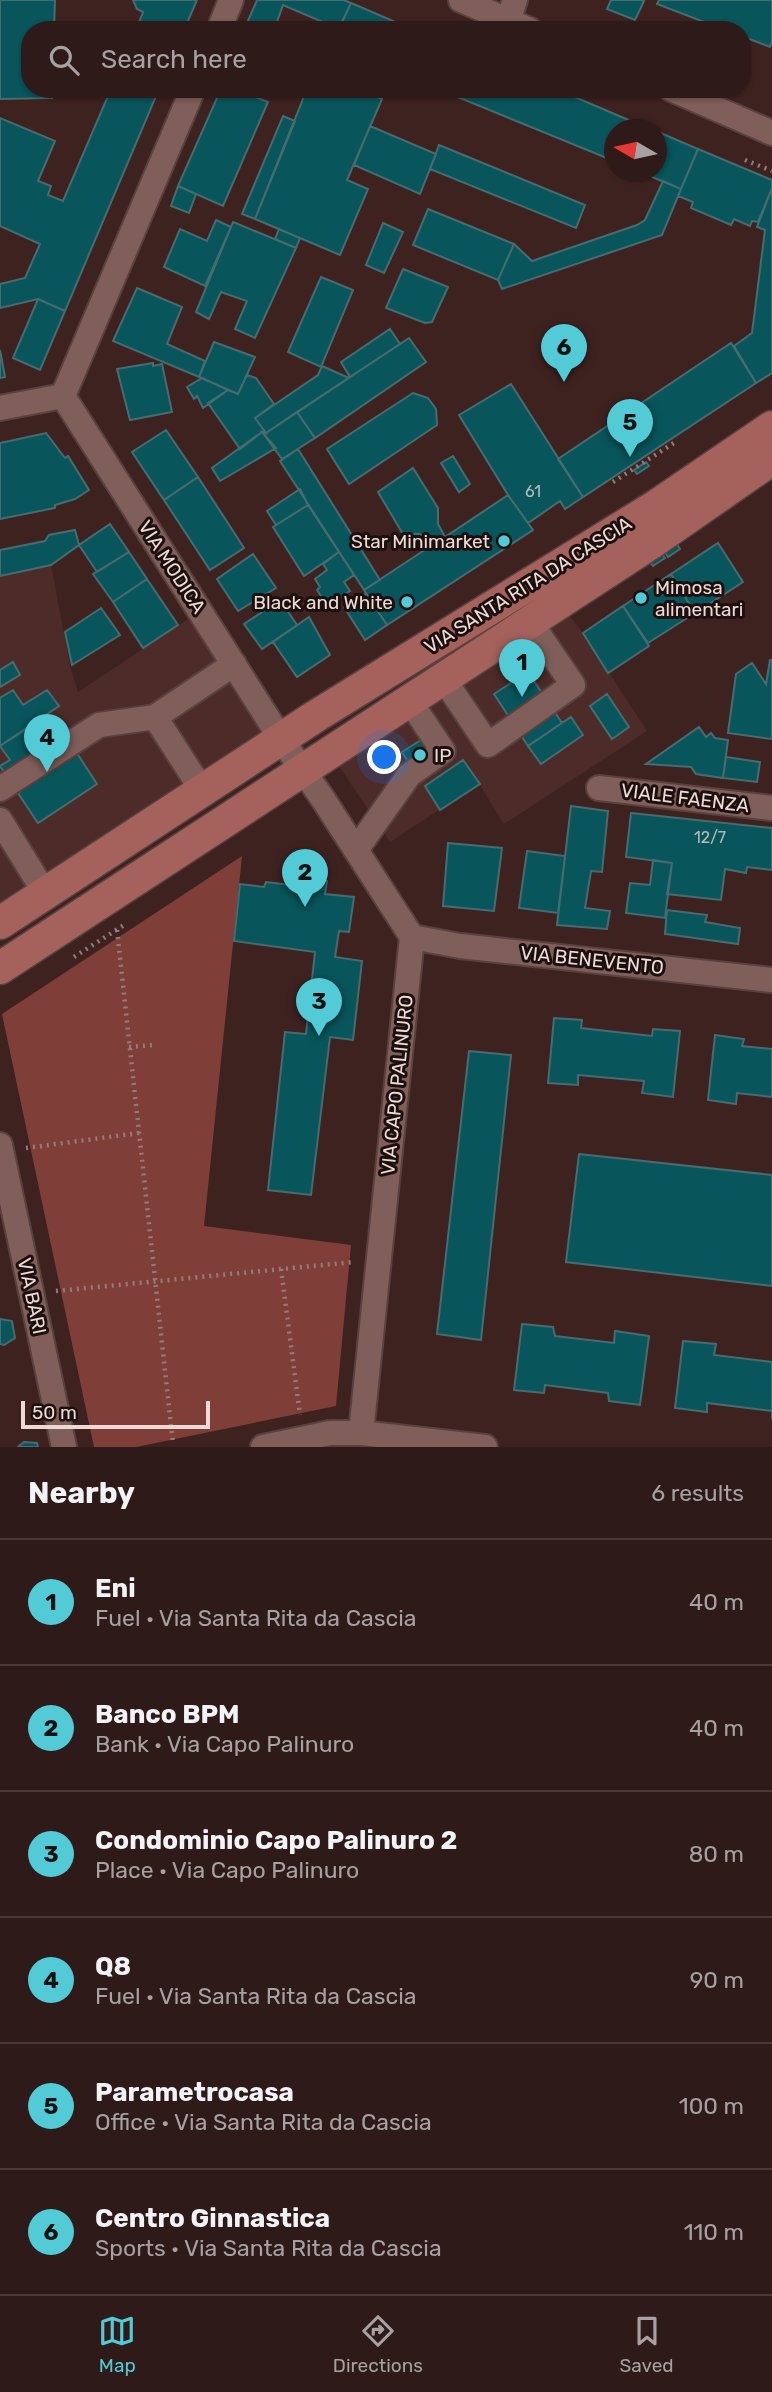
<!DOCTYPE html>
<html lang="en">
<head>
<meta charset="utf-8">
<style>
	body { margin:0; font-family:Rubik,sans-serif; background:#3a2725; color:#f1f3f6 }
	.compass { position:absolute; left:604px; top:119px; width:63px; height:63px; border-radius:50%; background:#2e1a18; box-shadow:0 2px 5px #0004; rotate:279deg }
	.scale { position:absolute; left:21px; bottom:18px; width:189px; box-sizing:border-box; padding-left:7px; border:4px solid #eddad7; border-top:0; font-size:19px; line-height:24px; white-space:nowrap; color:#eddad7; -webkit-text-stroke:5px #1c100f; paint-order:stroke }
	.you { position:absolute; left:385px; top:758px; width:24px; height:24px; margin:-18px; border:5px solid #fff; border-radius:50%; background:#1a73e8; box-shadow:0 0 0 10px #1a73e833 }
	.badge { display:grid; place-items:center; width:46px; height:46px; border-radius:50%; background:#52cbd7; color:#111; font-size:23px; font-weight:700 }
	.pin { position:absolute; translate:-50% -58px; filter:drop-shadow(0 2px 4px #0008) }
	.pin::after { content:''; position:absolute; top:37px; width:24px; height:21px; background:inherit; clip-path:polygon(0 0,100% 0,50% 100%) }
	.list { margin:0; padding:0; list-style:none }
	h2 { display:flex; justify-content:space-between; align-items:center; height:91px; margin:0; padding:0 28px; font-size:30px }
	h2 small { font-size:23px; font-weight:400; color:#a7a1a2 }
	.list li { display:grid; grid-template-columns:46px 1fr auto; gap:21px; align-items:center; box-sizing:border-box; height:126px; padding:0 28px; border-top:2px solid #493837 }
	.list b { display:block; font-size:26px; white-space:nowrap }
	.list p { margin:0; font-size:23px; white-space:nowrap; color:#a7a1a2 }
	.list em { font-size:23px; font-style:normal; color:#a7a1a2 }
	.icon { flex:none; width:38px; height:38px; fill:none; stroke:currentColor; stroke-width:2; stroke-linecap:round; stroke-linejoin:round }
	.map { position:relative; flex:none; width:772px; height:1447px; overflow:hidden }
	.search { position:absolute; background:#2e1a18; box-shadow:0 2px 5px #0004; left:21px; right:21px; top:21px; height:77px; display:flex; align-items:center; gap:18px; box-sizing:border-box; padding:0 24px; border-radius:28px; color:#a7a1a2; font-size:26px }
	.sheet { height:847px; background:#2e1a18 }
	nav { display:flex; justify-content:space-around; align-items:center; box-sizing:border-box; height:98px; border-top:2px solid #493837; background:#2e1a18; font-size:19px; color:#a7a1a2 }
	nav a { display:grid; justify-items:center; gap:4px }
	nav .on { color:#52cbd7 }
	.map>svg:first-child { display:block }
	.built { fill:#4d2b28 }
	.green { fill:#803e39 }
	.building { fill:#08555b; stroke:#476c70; stroke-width:2 }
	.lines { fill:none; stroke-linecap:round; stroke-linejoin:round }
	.minor-casing { stroke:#58413f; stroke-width:28 }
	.major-casing { stroke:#58413f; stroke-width:35 }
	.path { stroke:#947c79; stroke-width:4.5; stroke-dasharray:2 5; stroke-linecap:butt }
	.minor { stroke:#805f5b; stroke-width:24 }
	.major { stroke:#a5615b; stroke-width:32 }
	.poi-dot { fill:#52cbd7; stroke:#1c100f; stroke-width:2.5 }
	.labels { text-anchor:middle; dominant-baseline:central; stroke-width:6; stroke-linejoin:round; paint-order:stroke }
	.number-label { font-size:16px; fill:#b4b9b8 }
	.poi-label { font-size:19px; fill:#eddad7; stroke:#1c100f; text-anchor:end }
	.street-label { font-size:19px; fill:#eddad7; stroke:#1c100f }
</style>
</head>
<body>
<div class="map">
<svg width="772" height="1447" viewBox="0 0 772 1447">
	<rect width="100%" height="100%" fill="#3e2220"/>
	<path class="built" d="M51,565L70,666L78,692L193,616L267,736L0,913V576Z
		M565,610L583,633L647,731L504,824L479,784L390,842L332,756Z"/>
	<path class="green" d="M242,856L204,1226L351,1245L336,1406L136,1447H94L2,1014Z"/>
	<path class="building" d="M0,0H55L54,30H30V89H52V98L0,99Z
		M133,0H197L184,30H136L143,12L137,9Z
		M257,0H344L351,3L339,29L283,5L274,30H244Z
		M611,0H641L644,1L635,20L607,9Z
		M659,0H772V41L770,47L742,36V30H725L657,4Z
		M351,3L412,29L411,30H338Z
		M111,89H159L65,311L38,299L0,308V284L25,278L40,244L0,226V118L55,141L38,181L51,186L48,195L63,201Z
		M221,89H235L268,102L223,206L178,186Z
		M307,89H358L382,99L347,180L368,189L340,255L255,219Z
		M441,89H463L460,98Z
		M463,89H556L652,130H614V161L460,98Z
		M283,116L295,121L255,219L242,214Z
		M370,126L436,154L420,194L354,165Z
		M656,131L698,149L681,189L640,172H656Z
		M439,145L585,205L576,228L430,169Z
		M698,149L772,180V188L758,222L752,221L750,226L734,219L731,225L691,208L693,202L678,196Z
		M663,181L681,189L662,235L502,289L498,280L514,244L532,261L637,225L645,220Z
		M178,186L196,194L189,213L171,206Z
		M772,188V373L756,383L734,346L752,333L765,230L757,227Z
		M428,209L514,244L498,280L413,245Z
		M216,220L231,227L205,286L164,267L180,229L207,241Z
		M233,222L296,248L255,338L235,329L247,301L221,292L209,319L196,312Z
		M383,223L403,232L384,273L366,265Z
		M279,229L300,238L296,248L275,239Z
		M403,269L448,287L432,322L425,323L386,308Z
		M321,277L353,290L321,367L288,352Z
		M137,288L182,307L167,344L205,361L199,377L113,341Z
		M38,299L65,311L40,370L13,358Z
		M390,329L400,344L350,377L341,362Z
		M409,338L426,362L315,438L297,412Z
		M214,342L255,357L238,394L199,377Z
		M731,343L756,383L583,497L558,459Z
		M0,350L5,377L0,378Z
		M153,363V366L162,364L172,412L130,420L117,369Z
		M322,366L349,378L266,433L255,418L318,375Z
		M247,375L256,378L274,404L255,418L266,433L262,432L240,449L208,403L228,390L238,394Z
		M202,378L228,390L203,408L197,396L194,399L187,387Z
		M511,384L583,497L565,509L560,501L528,523L508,495L459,415Z
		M413,393L428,398L436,409L437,425L349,484L327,449Z
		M297,412L315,438L282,459L262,432L266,433Z
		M166,430L198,477L164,500L132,452Z
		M262,432L276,448L220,481L212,468Z
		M46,433L65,458L68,456L89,490L75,499L55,505V508L0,519V443Z
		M298,449L380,580L364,590L280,461Z
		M453,456L470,484L459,492L441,463Z
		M646,462L649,466L637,474L634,470Z
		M413,468L438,508V524L445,537L508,495L533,530L387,625L364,590L429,547L420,534H403L378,492Z
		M198,477L244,548L210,570L164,500Z
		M300,489L308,505L276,525L267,511Z
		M308,505L339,552L304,576L273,527Z
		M110,524L129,552L97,572L79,545Z
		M75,530L79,545L51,565L0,576V550L45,541L49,535Z
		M718,543L743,582L695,613L671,574Z
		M677,544L680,549L668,557L665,552Z
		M129,552L147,579L113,602L93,574Z
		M339,552L354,575L344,582L350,591L327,606L317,590L320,587L315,579L327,570L323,564Z
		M253,554L276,588L238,611L217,579Z
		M662,554L665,558L653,566L650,562Z
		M671,574L695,613L648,643L623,606Z
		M147,579L178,625L143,648L113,602Z
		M366,593L387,625L365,640L344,607Z
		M280,600L297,625L262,649L244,624Z
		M623,606L649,646L608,673L583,633Z
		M101,608L120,635L72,665L65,632Z
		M309,617L330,655L297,677L273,642Z
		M770,660H772V739L728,733L736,674L752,663L766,684Z
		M13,662L20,675L0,687V670Z
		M528,672L562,723L528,746L494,694Z
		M13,690L23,705L47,690L59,706L0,746V698Z
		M607,694L629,727L612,739L590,706Z
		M571,717L583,735L541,764L528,746Z
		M42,719L50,733L60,727L97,784L38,823L0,766L10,760L0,746Z
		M699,727L706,737L711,733L715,738L728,740L723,778L696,774L691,767L646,764Z
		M424,738L438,759L416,774L402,752Z
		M726,757L760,762L757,782L723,778Z
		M463,760L480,784L440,810L425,786Z
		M571,806L608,811L602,872L591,871L585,908L610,911L607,929L557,925Z
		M631,813L772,828V870L747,867L746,873L725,869L721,900L667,894L672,863L626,857Z
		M448,843L502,848L494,911L443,906Z
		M527,851L565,856L558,913L519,908Z
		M653,860L672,863L665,918L626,913L630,883L650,885Z
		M292,876L327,881L325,894L354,897L349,932L339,931L335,957L362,961L353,1040L330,1037L311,1195L268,1190L285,1032L306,1034L315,952L234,941L240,884L264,887L266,882L291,885Z
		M667,910L707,915L705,922L740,928L738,944L665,934Z
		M554,1018L582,1020L581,1028L616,1032L652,1036L653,1029L680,1031L673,1097L642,1093L644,1081L578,1075V1085L548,1083Z
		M715,1035L744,1039L742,1046L772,1049V1097L737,1093L736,1104L708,1100Z
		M469,1051L511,1055L481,1340L437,1334Z
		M579,1154L772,1175V1286L566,1262Z
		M0,1319L12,1321L15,1338L4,1345L0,1344Z
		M522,1324L553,1327L555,1336L614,1343L615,1331L649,1336L640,1405L609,1401L608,1393L545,1385L544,1393L514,1390Z
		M683,1341L716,1344L714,1355L772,1362V1419V1411L707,1403V1412L675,1408Z
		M24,1442L37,1443L38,1447H18Z"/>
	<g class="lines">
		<defs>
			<path id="minor" d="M461,0L530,30
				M508,21L515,0
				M219,30L231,0
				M671,89L772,133
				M63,396L281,739L323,799L412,937L361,1433
				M63,396L193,89
				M0,408L63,396
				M443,678L488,745L573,685L529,620
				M155,717L234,664
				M599,788L772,808
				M0,789L99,725L155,717L202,790
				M0,820L45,893
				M356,850L409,775L443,751L409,700
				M412,937L460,946L772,980
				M0,1145L64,1447
				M263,1447L330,1433H361L485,1447"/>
			<path id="major" d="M0,923L316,716L656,506L772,427
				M0,968L654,541L772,459"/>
		</defs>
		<use href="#minor" class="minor-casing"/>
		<use href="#major" class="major-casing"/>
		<path class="path" d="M745,160L772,171
			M613,482L677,441
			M117,930L173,1444
			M74,957L124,925
			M129,1047L153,1045
			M26,1148L139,1133
			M281,1269L300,1415
			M56,1291L354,1262"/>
		<use href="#minor" class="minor"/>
		<use href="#major" class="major"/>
	</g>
	<g class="poi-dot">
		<circle cx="504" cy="541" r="7"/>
		<circle cx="641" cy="598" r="7"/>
		<circle cx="407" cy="602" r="7"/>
		<circle cx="420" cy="755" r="7"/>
	</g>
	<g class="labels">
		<g class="number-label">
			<text x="533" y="491">61</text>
			<text x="710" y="837">12/7</text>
		</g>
		<g class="poi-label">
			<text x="490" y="541">Star Minimarket</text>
			<text x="655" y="587" text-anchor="start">Mimosa<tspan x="655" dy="22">alimentari</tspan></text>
			<text x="393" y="602">Black and White</text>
			<text x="434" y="755" text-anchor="start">IP</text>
		</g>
		<g class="street-label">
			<text transform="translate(172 567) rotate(57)">VIA MODICA</text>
			<text transform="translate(528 585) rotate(-32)">VIA SANTA RITA DA CASCIA</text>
			<text transform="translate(685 798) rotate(7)">VIALE FAENZA</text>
			<text transform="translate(592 960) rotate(6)">VIA BENEVENTO</text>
			<text transform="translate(397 1085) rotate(-84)">VIA CAPO PALINURO</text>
			<text transform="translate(32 1296) rotate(78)">VIA BARI</text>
		</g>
	</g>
</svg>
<svg class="compass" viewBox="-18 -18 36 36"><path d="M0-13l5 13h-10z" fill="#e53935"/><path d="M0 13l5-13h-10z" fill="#a7a1a2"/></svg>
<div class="scale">50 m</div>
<div class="you"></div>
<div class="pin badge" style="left:522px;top:697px">1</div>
<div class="pin badge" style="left:305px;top:907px">2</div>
<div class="pin badge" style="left:319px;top:1036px">3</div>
<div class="pin badge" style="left:47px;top:772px">4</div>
<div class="pin badge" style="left:630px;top:457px">5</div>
<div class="pin badge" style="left:564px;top:382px">6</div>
<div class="search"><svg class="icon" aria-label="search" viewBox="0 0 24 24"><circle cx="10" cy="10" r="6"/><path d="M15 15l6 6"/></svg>Search here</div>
</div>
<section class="sheet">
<h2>Nearby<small>6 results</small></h2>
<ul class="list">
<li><span class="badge">1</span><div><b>Eni</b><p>Fuel · Via Santa Rita da Cascia</p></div><em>40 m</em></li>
<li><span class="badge">2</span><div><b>Banco BPM</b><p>Bank · Via Capo Palinuro</p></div><em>40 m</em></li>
<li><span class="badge">3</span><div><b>Condominio Capo Palinuro 2</b><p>Place · Via Capo Palinuro</p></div><em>80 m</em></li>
<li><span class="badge">4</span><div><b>Q8</b><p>Fuel · Via Santa Rita da Cascia</p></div><em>90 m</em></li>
<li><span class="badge">5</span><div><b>Parametrocasa</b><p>Office · Via Santa Rita da Cascia</p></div><em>100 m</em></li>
<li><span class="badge">6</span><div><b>Centro Ginnastica</b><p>Sports · Via Santa Rita da Cascia</p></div><em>110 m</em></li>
</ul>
</section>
<nav>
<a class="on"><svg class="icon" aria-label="map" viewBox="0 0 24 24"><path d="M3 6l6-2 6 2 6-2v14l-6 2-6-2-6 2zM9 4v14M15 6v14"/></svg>Map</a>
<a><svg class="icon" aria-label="directions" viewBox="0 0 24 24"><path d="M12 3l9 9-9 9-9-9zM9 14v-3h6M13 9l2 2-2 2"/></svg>Directions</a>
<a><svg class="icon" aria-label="saved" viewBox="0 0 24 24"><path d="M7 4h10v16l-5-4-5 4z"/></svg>Saved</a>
</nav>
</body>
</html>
